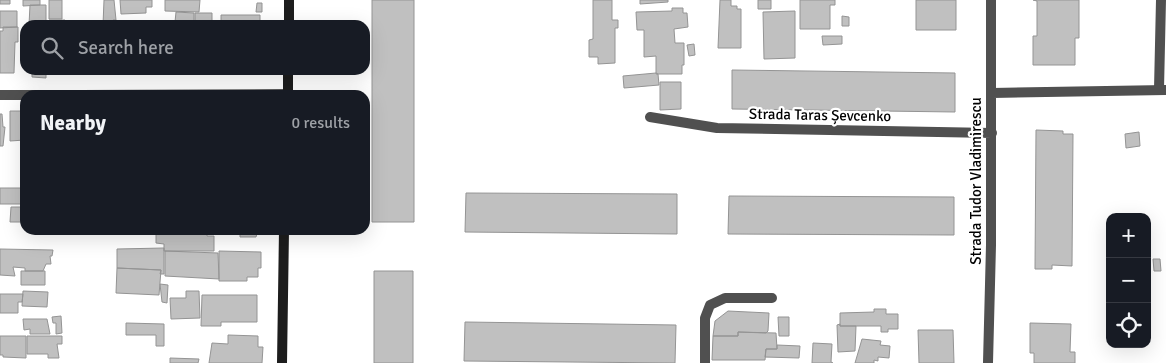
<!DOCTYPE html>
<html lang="en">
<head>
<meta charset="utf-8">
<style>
	body { margin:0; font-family:Signika,sans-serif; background:#20242c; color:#f1f3f6 }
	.controls { position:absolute; right:15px; bottom:15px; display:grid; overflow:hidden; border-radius:10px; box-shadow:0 5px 20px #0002 }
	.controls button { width:45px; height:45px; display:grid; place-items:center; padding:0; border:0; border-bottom:1px solid #363941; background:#171b24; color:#f1f3f6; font:25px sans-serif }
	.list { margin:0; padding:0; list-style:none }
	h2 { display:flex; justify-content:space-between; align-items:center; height:65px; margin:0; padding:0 20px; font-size:21px }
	h2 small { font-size:16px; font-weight:400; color:#9ea1a6 }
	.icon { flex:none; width:28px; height:28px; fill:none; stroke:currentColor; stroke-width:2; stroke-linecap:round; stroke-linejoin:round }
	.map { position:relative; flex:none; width:1166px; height:363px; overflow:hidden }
	.search { position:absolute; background:#171b24; box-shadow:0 5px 20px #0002; left:20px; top:20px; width:350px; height:55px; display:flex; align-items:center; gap:12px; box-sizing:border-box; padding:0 18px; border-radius:15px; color:#9ea1a6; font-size:19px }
	.panel { position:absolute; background:#171b24; box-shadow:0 5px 20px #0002; left:20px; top:90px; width:350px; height:145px; border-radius:15px }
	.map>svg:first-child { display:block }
	.building { fill:#c0c0c0; stroke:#949494 }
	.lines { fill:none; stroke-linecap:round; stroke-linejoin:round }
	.street { stroke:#505050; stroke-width:10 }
	.secondary { stroke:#1d1d1d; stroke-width:10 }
	.labels { text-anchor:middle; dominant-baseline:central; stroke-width:4.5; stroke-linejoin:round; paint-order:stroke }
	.street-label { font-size:15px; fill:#000; stroke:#fff }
</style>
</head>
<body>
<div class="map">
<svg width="1166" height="363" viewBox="0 0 1166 363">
	<rect width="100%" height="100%" fill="#fff"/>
	<path class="building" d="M0,0H10V4H0Z
		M23,0H40V5L23,6Z
		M49,0H62V19H49Z
		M104,0H114L116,20H113V25H103Z
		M120,0H152V7H146V13L121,14Z
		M165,0H200L199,12L165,11Z
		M372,0H414V222H372Z
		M593,0H612V20H618V28H615V63L598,64V57H589V40L593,39Z
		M640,0H668V2L640,4Z
		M720,0H731V6H737V9H741V48H718Z
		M758,0H771V9H758Z
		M800,0H835V5H830V29H800Z
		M916,0H956V30H916Z
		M1033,0H1079V38H1075V65H1033V36H1037V1Z
		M257,3H262V12H256Z
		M30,5H46V25H29Z
		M672,8H683V13H687L688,27L674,29L675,43H684V65H682V74H656V56L644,57V30H637L636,12L672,11Z
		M0,11H17V27L0,28Z
		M795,11V58L764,59L763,12Z
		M176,12L194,13V23L175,22Z
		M195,13H212V25L195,24Z
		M221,15H260V25H221Z
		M842,16L849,17V26H842Z
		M49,20H65V25H49Z
		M3,27H18V42H15L14,73H0V31H3Z
		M822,36H842V44L823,45Z
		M694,44L695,55L689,56L687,45Z
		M32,70H46V78L32,77Z
		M732,70L955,73V112L732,109Z
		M656,73L658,74L659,85L624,88L623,76Z
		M660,82H681V109L660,110Z
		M10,111H25V140L10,141Z
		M0,114H2L3,127H5L3,146H0Z
		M1036,130L1063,131V134H1073L1072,266L1052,265V269H1035Z
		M1139,132L1140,146L1126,148L1125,134Z
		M0,188H21V204H0Z
		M466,193L677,194V234L465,232Z
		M729,196L954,197V235L728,234Z
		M11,207H25V222H10Z
		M156,230H207V236H214V251H164V244L156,243Z
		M240,230H258L256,237H240Z
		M164,248V274H160L161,270L117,268V249Z
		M0,249L53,250L52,256H50L51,264H46L43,271H25V268L13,267L15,276L0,275Z
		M165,251L218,253L219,279L165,276Z
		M219,251L261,252V268H258V277H247V281H219Z
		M1153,259H1160L1161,271H1154Z
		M117,268L161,270L159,295L116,293Z
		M21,271H45V285H21Z
		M374,271H413V363H374Z
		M160,284L168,285L167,303L162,302Z
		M23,291L48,292L47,307L22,306Z
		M186,291H199L200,318L171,319L170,298H186Z
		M0,294H23L22,302H18V313H0Z
		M202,295H257V322H221V326H201Z
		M874,309H886V314H898V329H888V332H881V326H840V313L874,312Z
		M728,311L769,313L768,331L766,333L738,332V336H713L715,321Z
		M61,316L62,333L56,334V323H53L52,317Z
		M778,317H789V336H779Z
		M23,319H47L50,334H30V329L24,330Z
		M465,322L676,325L675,363L464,361Z
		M126,323L164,324V346H156V335H126Z
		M1030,323L1071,324L1070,352H1075V363H1034V353H1030Z
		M840,324V326H856L855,351L838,352L837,325Z
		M918,330H953L954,363H919Z
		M738,332L776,333L777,349H766L765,360H712L713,336H738Z
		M228,335L258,336V347H263L262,363H209L212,343L228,344Z
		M0,336H26V358L3,357V355H0Z
		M27,336H62V344H57L59,358H48V354H27Z
		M862,339L881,341L880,345L890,346L889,358L878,357V361L874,360V363H855Z
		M813,343L832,344L831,362L833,363H812Z
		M777,345L800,346L799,358L765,357L766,349H777Z
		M170,358L199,359L198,363H170Z"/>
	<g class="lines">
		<path class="street" d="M1159,89L1161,0
			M992,93L1166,90
			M0,95H33
			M81,95L288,94
			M650,117L717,128L992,133
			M705,363V318L710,305L725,298H772
			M988,363L991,245V0"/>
		<path class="secondary" d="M289,25V0
			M288,95V70
			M282,363L284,230"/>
	</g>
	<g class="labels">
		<g class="street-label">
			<text transform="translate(820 115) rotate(1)">Strada Taras Șevcenko</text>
			<text transform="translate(976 181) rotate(-90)">Strada Tudor Vladimirescu</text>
		</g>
	</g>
</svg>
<div class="controls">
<button>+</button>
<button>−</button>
<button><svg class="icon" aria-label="locate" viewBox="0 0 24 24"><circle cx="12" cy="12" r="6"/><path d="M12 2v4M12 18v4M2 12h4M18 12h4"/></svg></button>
</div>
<div class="search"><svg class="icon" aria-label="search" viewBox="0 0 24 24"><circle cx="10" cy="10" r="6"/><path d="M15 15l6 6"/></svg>Search here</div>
<section class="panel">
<h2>Nearby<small>0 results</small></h2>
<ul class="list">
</ul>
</section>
</div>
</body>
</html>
